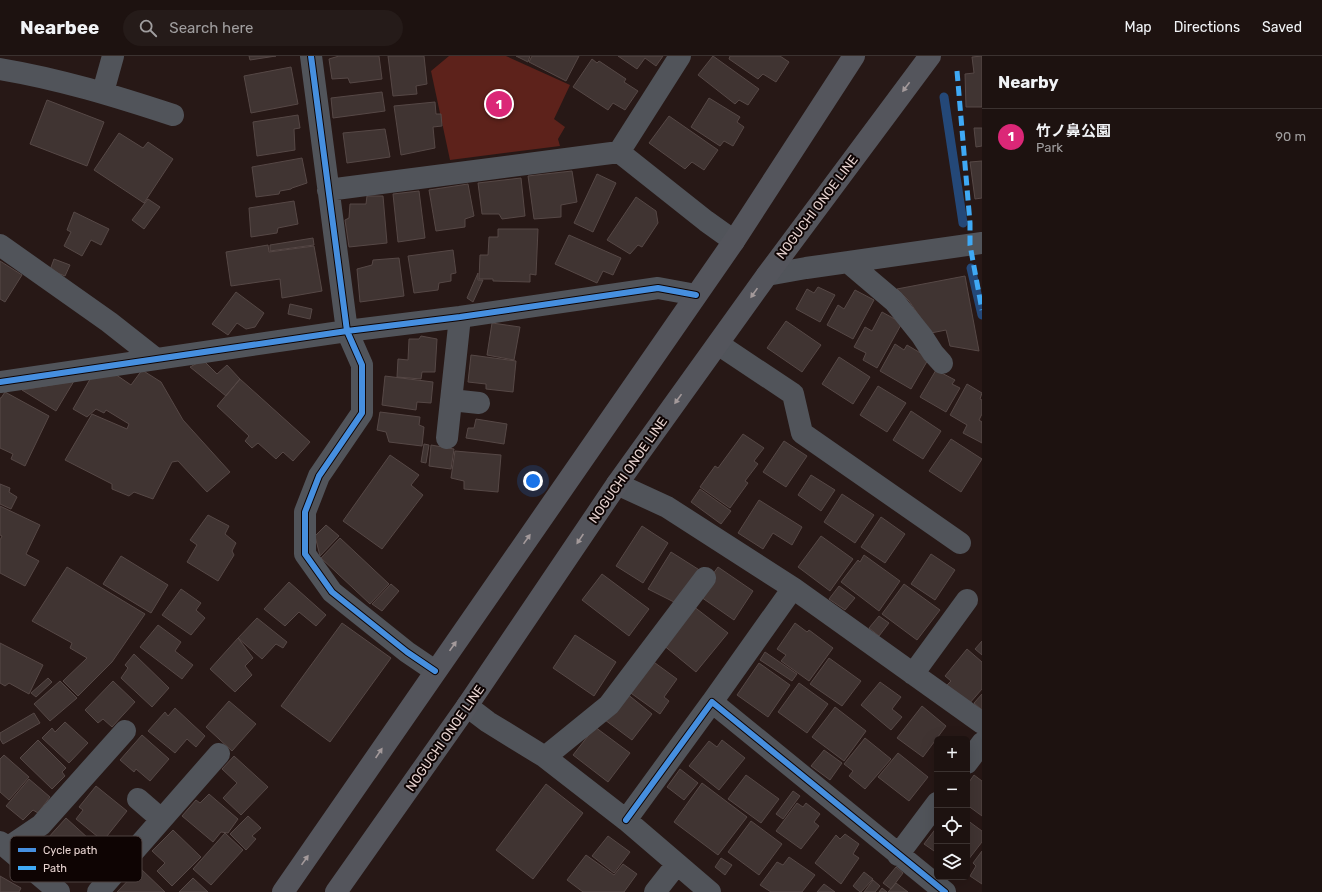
<!DOCTYPE html>
<html lang="en">
<head>
<meta charset="utf-8">
<style>
	body { margin:0; font-family:Rubik,"Noto Sans JP",sans-serif; background:#251b19; color:#f1f3f6 }
	.controls { position:absolute; right:12px; bottom:12px; display:grid; overflow:hidden; border-radius:6px; box-shadow:0 4px 16px #0002 }
	.controls button { width:36px; height:36px; display:grid; place-items:center; padding:0; border:0; border-bottom:1px solid #3b3230; background:#1d1210; color:#f1f3f6; font:20px sans-serif }
	.you { position:absolute; left:533px; top:425px; width:14px; height:14px; margin:-10px; border:3px solid #fff; border-radius:50%; background:#1a73e8; box-shadow:0 0 0 6px #1a73e833 }
	.badge { display:grid; place-items:center; width:26px; height:26px; border-radius:50%; background:#db2777; color:#fff; font-size:13px; font-weight:700 }
	.pin { position:absolute; translate:-50% -50%; border:2px solid #fff; box-shadow:0 1px 4px #0006 }
	.list { margin:0; padding:0; list-style:none }
	h2 { display:flex; justify-content:space-between; align-items:center; height:52px; margin:0; padding:0 16px; font-size:17px }
	h2 small { font-size:13px; font-weight:400; color:#a09e9f }
	.list li { display:grid; grid-template-columns:26px 1fr auto; gap:12px; align-items:center; box-sizing:border-box; height:56px; padding:0 16px; border-top:1px solid #3b3230 }
	.list b { display:block; font-size:15px; white-space:nowrap }
	.list p { margin:0; font-size:13px; white-space:nowrap; color:#a09e9f }
	.list em { font-size:13px; font-style:normal; color:#a09e9f }
	.icon { flex:none; width:22px; height:22px; fill:none; stroke:currentColor; stroke-width:2; stroke-linecap:round; stroke-linejoin:round }
	.map { position:relative; flex:none; width:982px; height:836px; overflow:hidden }
	header { display:flex; align-items:center; gap:24px; box-sizing:border-box; height:56px; padding:0 20px; background:#1d1210; border-bottom:1px solid #3b3230 }
	header strong { font-size:19px }
	nav { display:flex; gap:22px; margin-inline-start:auto; font-size:14px }
	.search { width:280px; height:36px; background:#251b19; display:flex; align-items:center; gap:10px; box-sizing:border-box; padding:0 14px; border-radius:22px; color:#a09e9f; font-size:15px }
	main { display:flex }
	aside { flex:1; background:#1d1210 }
	.map>svg:first-child { display:block }
	.green { fill:#5d221b }
	.lines { fill:none; stroke-linecap:round; stroke-linejoin:round }
	.stream { stroke:#244878; stroke-width:9 }
	.building { fill:#403432; stroke:#564846 }
	.street { stroke:#51545a; stroke-width:22 }
	.secondary { stroke:#54555c; stroke-width:22 }
	.quiet { stroke:#3fa9f5; stroke-width:5; stroke-dasharray:10 5; stroke-linecap:butt }
	.cycleway-casing { stroke:#0e0403; stroke-width:8 }
	.cycleway { stroke:#468fdf; stroke-width:6 }
	.oneway { fill:#a49a9b }
	.labels { text-anchor:middle; dominant-baseline:central; stroke-width:4; stroke-linejoin:round; paint-order:stroke }
	.street-label { font-size:13px; fill:#e6d2cf; stroke:#0e0403 }
	.key { fill:#0e0403; stroke:#4f4240; stroke-width:1 }
	.key-label { font-size:11px; fill:#e6d2cf }
</style>
</head>
<body>
<header>
<strong>Nearbee</strong>
<div class="search"><svg class="icon" aria-label="search" viewBox="0 0 24 24"><circle cx="10" cy="10" r="6"/><path d="M15 15l6 6"/></svg>Search here</div>
<nav><a>Map</a><a>Directions</a><a>Saved</a></nav>
</header>
<main>
<div class="map">
<svg width="982" height="836" viewBox="0 0 982 836">
	<rect width="100%" height="100%" fill="#271816"/>
	<path class="green" d="M449,0H506L570,29L554,63L565,71L558,83L560,90L450,104L431,15Z"/>
	<g class="lines">
		<path class="stream" d="M944,41L963,167
			M971,212L982,259"/>
	</g>
	<path class="building" d="M249,0H276L250,4Z
		M339,0H379L382,23L350,27L348,22L332,23L329,3Z
		M388,0H424L427,28L416,30L417,38L393,40Z
		M516,0H530L528,6Z
		M532,0H579L566,25L529,6Z
		M618,0H663L656,10L645,2L637,13Z
		M713,0L759,33L748,49L739,44L735,48L698,19Z
		M730,0H780L789,6L776,26L763,18L758,23L729,3Z
		M982,0V51H966L965,18L974,17L972,1Z
		M592,3L597,7L599,5L626,23L624,26L638,35L625,54L613,47L608,54L573,31Z
		M291,11L298,48L251,57L244,20Z
		M382,36L385,55L333,62L331,42Z
		M709,42L740,61L737,66L744,71L733,90L724,85L720,90L691,71Z
		M47,44L104,66L87,110L30,88Z
		M435,46L436,58H441L442,70L433,71L435,92L401,99L394,50Z
		M298,59L300,72L294,73L295,94L257,100L253,66Z
		M669,60L718,94L704,114L692,106L685,113L649,87Z
		M974,72H982V90L976,91Z
		M385,73L390,101L347,107L343,77Z
		M119,77L143,92L148,86L173,103L144,147L94,114Z
		M302,102L307,127L292,132L291,133L280,135L279,138L256,141L252,111Z
		M982,105V142L975,143L970,106Z
		M572,115L577,146L561,149V161L534,163L528,120Z
		M597,118L616,127L593,176L574,167Z
		M521,122L525,160L502,163L499,158H482L478,127Z
		M468,128L474,160L465,163V171L436,175L429,134Z
		M419,135L425,182L398,186L393,138Z
		M367,140H383L387,187L349,191L345,164L349,162L350,148H366Z
		M636,141L656,155L658,167L642,191L638,189L630,198L607,184Z
		M148,143L160,151L144,173L132,164Z
		M294,145L298,168L278,172L277,177L251,181L249,152Z
		M74,156L109,173L101,189L91,184L82,200L64,190L71,176L67,174Z
		M498,173H538L536,219L530,218V226L493,225V223H479L480,199H488L489,181H498Z
		M569,179L621,202L613,219L603,215L597,227L555,208Z
		M313,182L314,189L270,195V189Z
		M268,189L269,196L314,190L322,235L282,242L280,223L231,230L226,196Z
		M453,194L456,217L451,218V225L439,227L438,234L414,237L408,200Z
		M399,202L404,240L360,246L357,213L372,209L373,204Z
		M54,203L70,209L65,220L50,214Z
		M0,205L22,219L5,246L0,243Z
		M478,217V224H483L473,246L467,242Z
		M965,220L979,295L950,290L946,274L931,277L909,245L897,233Z
		M818,231L835,239L820,266L796,253L807,233L814,237Z
		M855,234L874,244L853,283L827,269L838,249L844,253Z
		M236,236L264,257L255,271L246,273L237,267L228,279L212,268Z
		M290,248L312,253L310,263L288,258Z
		M882,256L902,267L877,312L863,304L866,297L854,291L865,271L872,275Z
		M786,265L821,289L802,316L767,292Z
		M492,267L520,271L514,304L487,299Z
		M421,280L437,283L435,316H422L421,323L397,321L398,303L408,304L409,283H419Z
		M895,288L904,294L907,289L929,302L911,333L880,315Z
		M471,299L516,305L513,336L486,333V328L468,326Z
		M839,301L870,321L853,348L822,328Z
		M203,304L217,318L227,309L240,323L226,340L190,311Z
		M142,314L161,326L183,364L230,416L207,436L178,405L172,406L153,443L134,436L129,440L112,433V428L65,404L92,358L127,373L129,368L106,354L104,357L96,353L87,361L73,353L93,318L112,316L131,329Z
		M936,314L955,324L952,328L960,332L946,356L920,341Z
		M385,320L433,326L431,347L417,346L416,354L382,349Z
		M240,323L310,386L293,405L283,396L276,403L258,387L252,392L245,385L249,380L217,350Z
		M74,325L56,355L22,334Z
		M967,328L982,337L980,343L982,344V358L979,364L982,366V387L963,377L967,369L950,359Z
		M878,330L906,347L887,376L860,359Z
		M5,336L49,360L25,410L11,403L13,398L0,392V342H1Z
		M911,355L941,375L923,403L893,384Z
		M380,356L420,361L419,369L424,371L422,390L389,386L386,376L377,374Z
		M476,363L507,368L504,388L466,382L468,372H474Z
		M743,378L764,392L754,405L758,408L745,425L748,427L730,452L700,431L715,410L718,412Z
		M951,383L982,403L961,436L929,415Z
		M784,385L807,400L786,431L763,416Z
		M424,388L429,389L426,407L421,406Z
		M431,389L454,393L451,413L429,410Z
		M455,395L501,399L498,436L464,433V425L451,422Z
		M390,399L419,419L411,429L423,439L382,493L343,465Z
		M811,419L835,434L821,455L798,439Z
		M0,428L10,432L9,436L17,441L11,453L0,448Z
		M700,433L731,455L721,468L691,446Z
		M842,438L874,459L855,487L824,466Z
		M759,444L802,471L792,489L773,477L763,493L738,477Z
		M0,450L40,469L26,498L39,505L25,530L0,517V484L2,480L0,479Z
		M208,459L229,470L225,478L236,487L232,495L234,499L218,525L187,506L197,489L190,484Z
		M881,461L905,478L885,507L861,491Z
		M326,469L339,480L320,500L315,480Z
		M642,470L668,487L643,527L616,510Z
		M821,480L853,503L830,535L798,511Z
		M340,482L389,528L370,548L321,502Z
		M671,496L701,515L676,547L648,533Z
		M931,498L955,514L935,544L911,528Z
		M864,499L900,525L879,555L841,526L858,504L860,506Z
		M121,500L168,529L151,557L103,528Z
		M67,511L145,558L112,606L78,640L63,625L87,602L70,592L72,587L32,565Z
		M718,511L753,535L734,564L698,539Z
		M602,518L649,553L629,580L582,544Z
		M289,526L326,559L316,570L299,556L285,570L264,553Z
		M391,528L399,535L382,555L372,548Z
		M904,528L940,554L917,584L882,558Z
		M839,530L855,542L845,554L829,543Z
		M181,533L201,547L196,554L205,562L191,579L162,559Z
		M693,550L728,577L696,616L662,588Z
		M879,560L889,567L879,580L869,572Z
		M257,562L287,586L283,592L276,588L262,603L238,582Z
		M342,567L391,602L330,686L281,650Z
		M795,567L807,576L809,574L833,592L809,625L781,605L786,599L777,593Z
		M158,569L181,586L175,595L193,609L182,623L140,591Z
		M575,579L616,606L594,640L553,612Z
		M238,582L253,602L245,610L252,619L235,636L210,613Z
		M982,585V599L975,593Z
		M0,587L43,609L29,638L9,627L5,630L0,627Z
		M967,593L982,606V633L969,648L947,629L951,625L945,620Z
		M765,596L797,618L792,625L760,604Z
		M134,598L169,632L152,651L121,622L128,612L125,609Z
		M829,602L861,625L842,650L810,628Z
		M651,604L677,623L664,641L669,645L660,658L628,635Z
		M759,607L790,629L768,661L737,639Z
		M48,622L52,626L36,641L31,637Z
		M60,625L77,642L50,665L34,648Z
		M113,625L135,646L112,671L103,663L98,667L85,654Z
		M880,626L901,641L892,653L902,661L891,674L861,649Z
		M799,627L828,648L807,677L778,656Z
		M626,637L652,658L632,684L605,664Z
		M982,638V654L974,647Z
		M229,645L256,668L232,695L206,671Z
		M922,650L946,670L923,701L897,682Z
		M835,651L866,675L844,705L812,681Z
		M175,652L205,680L196,691L187,683L175,697L148,675L165,656L168,660Z
		M34,657L40,667L3,688L0,683V677Z
		M65,666L88,687L69,707L42,682L52,672L55,676Z
		M595,671L630,697L608,726L573,699Z
		M142,679L169,703L150,725L136,713L134,716L120,704Z
		M865,682L891,703L865,733L849,720L853,715L844,708Z
		M38,684L66,712L62,716L65,720L52,733L20,702Z
		M722,684L745,702L719,734L689,710L709,685L717,691Z
		M824,694L842,707L830,724L811,710Z
		M898,697L928,721L909,745L878,721Z
		M4,699L29,721L9,744L0,736V703Z
		M234,700L268,731L241,759L223,742L237,727L222,713Z
		M680,713L698,727L684,744L667,731Z
		M746,719L779,743L761,767L728,743Z
		M974,719L982,725V760L967,749V729Z
		M29,723L50,741L38,757L33,754L23,764L6,750Z
		M702,727L747,761L718,799L674,766Z
		M546,728L583,757L533,823L496,794Z
		M96,730L127,755L103,785L76,763L83,754L79,751Z
		M793,735L800,740L783,763L776,758Z
		M209,738L238,763L228,777L221,776L213,786L182,760L196,744L200,747Z
		M797,747L803,751L806,747L820,758L814,766L819,770L801,793L776,775Z
		M248,760L261,772L252,780L256,783L246,794L230,778Z
		M66,762L89,783L66,808L57,799L51,805L38,793Z
		M967,764L982,775V786L968,804Z
		M751,765L782,788L759,819L728,796Z
		M937,771V797L924,788Z
		M173,774L201,801L172,830L157,815L165,807L152,795Z
		M225,777L243,794L211,829L193,813Z
		M845,778L859,788L853,798L859,802L841,828L815,807L836,779L840,783Z
		M608,780L630,796L614,817L592,800Z
		M982,795V828L970,820L976,810L973,807Z
		M586,799L614,819L623,808L637,818L624,836H583L567,824Z
		M789,801L815,819L802,836H771L760,829L777,806L783,809Z
		M721,802L732,809L725,819L715,811Z
		M896,811L903,817L891,833L883,827Z
		M140,812L165,836H117Z
		M864,816L873,823L861,836H860L853,830Z
		M0,820L21,832L19,836H0Z
		M193,822L208,836H179Z
		M873,824L880,830L875,836H864Z
		M896,827L908,836H888Z
		M824,828L835,836H817Z
		M882,832L887,836H879Z"/>
	<g class="lines">
		<path class="street" d="M311,0L347,275L362,309V357L319,420L305,456V498L332,536L407,596L435,615
			M0,13C60,23 115,40 173,59
			M103,36L113,0
			M619,96L706,165L734,185
			M328,134L619,96L680,0
			M0,189L109,266L156,303
			M848,206L894,245L922,280L933,297L942,307
			M767,219L806,212L982,187
			M718,288L793,338L802,377L960,487
			M0,326L347,275L460,261L658,232L696,239
			M451,344L479,347
			M447,382L460,261
			M617,428L667,451L793,532L982,667
			M913,618L967,544
			M712,646L793,532
			M467,650L488,666L545,701L626,764L710,836
			M545,701L609,649L705,522
			M967,707L982,687
			M138,743L161,763
			M626,764L712,646L945,836
			M0,786L59,836
			M7,792L41,769L125,675
			M898,799L937,747
			M98,836L219,698
			M655,836L677,808"/>
		<path class="secondary" d="M283,836L734,185L854,0
			M336,836L467,650L617,428L767,219L930,0"/>
		<path class="quiet" d="M957,15L970,167V189L982,254"/>
		<defs>
			<path id="cycleway" d="M311,0L347,275L362,309V357L319,420L305,456V498L332,536L407,596L435,615
				M0,326L347,275L460,261L658,232L696,239
				M626,764L712,646L945,836"/>
		</defs>
		<use href="#cycleway" class="cycleway-casing"/>
		<use href="#cycleway" class="cycleway"/>
	</g>
	<defs><path id="oneway-solid" d="M-6-.8H1V-3.2L6.5 0L1 3.2V.8H-6Z"/></defs>
	<g class="oneway">
		<use href="#oneway-solid" transform="translate(906 31) rotate(127)"/>
		<use href="#oneway-solid" transform="translate(754 237) rotate(125)"/>
		<use href="#oneway-solid" transform="translate(678 343) rotate(126)"/>
		<use href="#oneway-solid" transform="translate(527 483) rotate(-55)"/>
		<use href="#oneway-solid" transform="translate(580 483) rotate(124)"/>
		<use href="#oneway-solid" transform="translate(453 590) rotate(-55)"/>
		<use href="#oneway-solid" transform="translate(379 697) rotate(-56)"/>
		<use href="#oneway-solid" transform="translate(305 804) rotate(-55)"/>
	</g>
	<g class="labels">
		<g class="street-label">
			<text transform="translate(817 151) rotate(-53)">NOGUCHI ONOE LINE</text>
			<text transform="translate(628 414) rotate(-55)">NOGUCHI ONOE LINE</text>
			<text transform="translate(445 682) rotate(-55)">NOGUCHI ONOE LINE</text>
		</g>
	</g>
	<rect x="10" y="780" width="132" height="46" rx="6" class="key"/>
	<rect x="18" y="792" width="18" height="4" fill="#468fdf"/>
	<rect x="18" y="810" width="18" height="4" fill="#3fa9f5"/>
	<g class="key-label">
		<text x="43" y="798">Cycle path</text>
		<text x="43" y="816">Path</text>
	</g>
</svg>
<div class="controls">
<button>+</button>
<button>−</button>
<button><svg class="icon" aria-label="locate" viewBox="0 0 24 24"><circle cx="12" cy="12" r="6"/><path d="M12 2v4M12 18v4M2 12h4M18 12h4"/></svg></button>
<button><svg class="icon" aria-label="layers" viewBox="0 0 24 24"><path d="M12 4l9 5-9 5-9-5zM3 14l9 5 9-5"/></svg></button>
</div>
<div class="you"></div>
<div class="pin badge" style="left:499px;top:48px">1</div>
</div>
<aside>
<h2>Nearby<small></small></h2>
<ul class="list">
<li><span class="badge">1</span><div><b>竹ノ鼻公園</b><p>Park</p></div><em>90 m</em></li>
</ul>
</aside>
</main>
</body>
</html>
